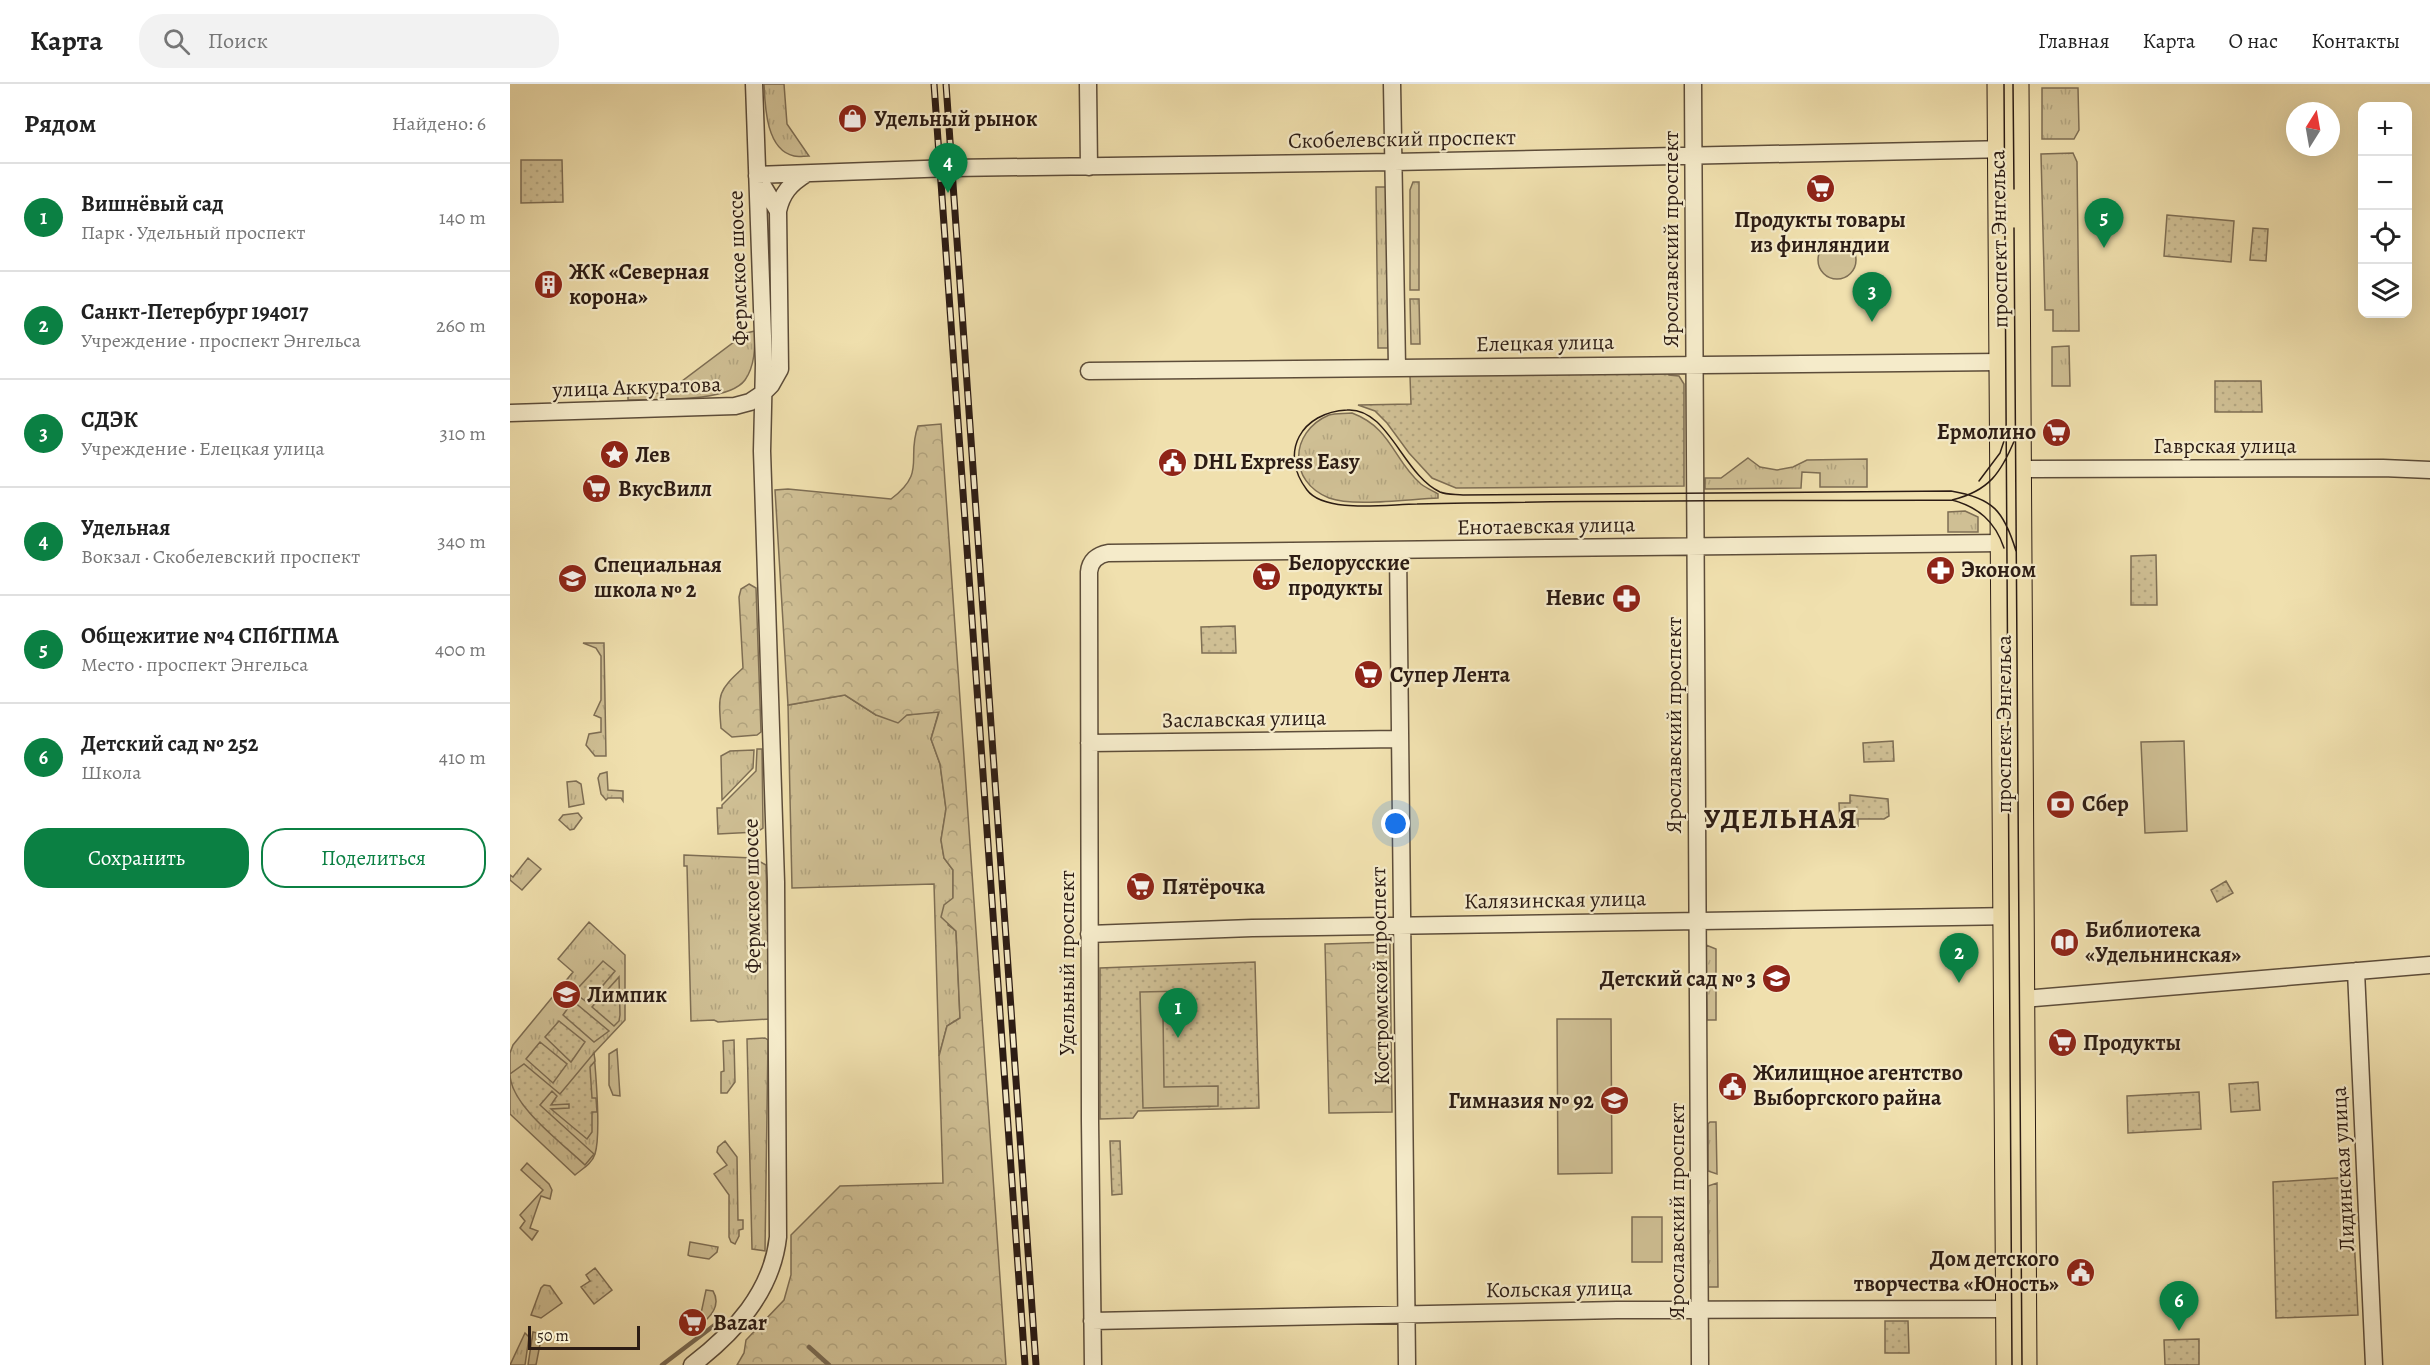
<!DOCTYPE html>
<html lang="ru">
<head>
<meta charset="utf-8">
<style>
	body { margin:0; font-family:Alegreya,serif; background:#f2f2f2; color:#222 }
	.controls { position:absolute; right:18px; top:18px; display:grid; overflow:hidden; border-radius:12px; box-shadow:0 6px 24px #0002 }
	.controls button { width:54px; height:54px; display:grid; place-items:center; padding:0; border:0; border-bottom:2px solid #e0e0e0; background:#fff; color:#222; font:30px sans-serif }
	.compass { position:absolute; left:1776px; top:18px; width:54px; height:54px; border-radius:50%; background:#fff; box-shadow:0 6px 24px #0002; rotate:11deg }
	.scale { position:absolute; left:18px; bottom:15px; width:112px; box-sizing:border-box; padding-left:6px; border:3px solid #2c1c14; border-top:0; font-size:16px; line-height:21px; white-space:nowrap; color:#2c1c14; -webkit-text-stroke:4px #f5ebca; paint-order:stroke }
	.you { position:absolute; left:886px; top:740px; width:21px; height:21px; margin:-15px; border:4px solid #fff; border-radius:50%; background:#1a73e8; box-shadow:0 0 0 9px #1a73e833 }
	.badge { display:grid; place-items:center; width:39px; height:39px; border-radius:50%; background:#0b8043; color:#fff; font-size:20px; font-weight:700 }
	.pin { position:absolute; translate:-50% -50px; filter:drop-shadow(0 2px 3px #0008) }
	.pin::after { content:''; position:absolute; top:32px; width:21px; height:18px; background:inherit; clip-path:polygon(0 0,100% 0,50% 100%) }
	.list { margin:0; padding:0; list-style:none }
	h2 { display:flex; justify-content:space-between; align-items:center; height:78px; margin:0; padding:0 24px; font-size:26px }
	h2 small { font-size:20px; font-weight:400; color:#767676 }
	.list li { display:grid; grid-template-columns:39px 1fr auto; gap:18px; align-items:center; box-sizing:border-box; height:108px; padding:0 24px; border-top:2px solid #e0e0e0 }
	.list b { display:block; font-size:22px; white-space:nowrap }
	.list p { margin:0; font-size:20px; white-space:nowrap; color:#767676 }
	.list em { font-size:20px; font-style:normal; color:#767676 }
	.actions { display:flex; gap:12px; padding:18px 24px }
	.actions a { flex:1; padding:14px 0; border:2px solid #0b8043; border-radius:24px; text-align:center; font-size:21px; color:#0b8043 }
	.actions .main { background:#0b8043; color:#fff }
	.icon { flex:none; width:33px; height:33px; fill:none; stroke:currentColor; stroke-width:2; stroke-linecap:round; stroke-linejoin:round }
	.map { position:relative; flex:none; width:1920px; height:1281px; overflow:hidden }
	header { display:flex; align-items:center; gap:36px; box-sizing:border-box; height:84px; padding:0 30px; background:#fff; border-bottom:2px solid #e0e0e0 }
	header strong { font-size:28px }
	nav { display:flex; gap:33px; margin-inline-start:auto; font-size:21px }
	.search { width:420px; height:54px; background:#f2f2f2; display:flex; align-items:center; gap:15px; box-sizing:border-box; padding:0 21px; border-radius:24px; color:#767676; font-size:22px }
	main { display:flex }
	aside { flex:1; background:#fff }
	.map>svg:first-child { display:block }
	.grass { fill:url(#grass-tufts); stroke:#7e6e54; stroke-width:1.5 }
	.forest { fill:url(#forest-crowns); stroke:#7e6e54; stroke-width:1.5 }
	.park { fill:url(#park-dots); stroke:#7e6e54; stroke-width:1.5 }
	.garden { fill:#cfbf94; stroke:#7e6e54; stroke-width:1.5 }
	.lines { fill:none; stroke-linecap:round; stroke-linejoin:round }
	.stream { stroke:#796951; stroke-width:4.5 }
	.minor-casing { stroke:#5d4d3a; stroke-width:19 }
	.major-casing { stroke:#2c1c14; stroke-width:23 }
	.minor { stroke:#f5ebca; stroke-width:16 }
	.major { stroke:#f0e0ae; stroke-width:21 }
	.tram { stroke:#2c1c14; stroke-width:1.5 }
	.rail-casing { stroke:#2c1c14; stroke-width:7 }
	.rail { stroke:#f5ebca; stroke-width:4.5; stroke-dasharray:14; stroke-linecap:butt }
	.labels { text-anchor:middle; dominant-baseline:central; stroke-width:4.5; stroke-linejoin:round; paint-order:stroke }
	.poi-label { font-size:22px; font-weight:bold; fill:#2c1c14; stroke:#f5ebca; text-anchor:start }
	.street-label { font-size:22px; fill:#2c1c14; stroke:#f5ebca }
	.district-label { font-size:28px; font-weight:bold; letter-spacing:1.5px; fill:#2c1c14; stroke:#f5ebca }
</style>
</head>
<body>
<header>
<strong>Карта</strong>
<div class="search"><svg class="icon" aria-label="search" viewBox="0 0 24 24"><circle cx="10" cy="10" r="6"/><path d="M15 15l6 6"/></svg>Поиск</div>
<nav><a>Главная</a><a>Карта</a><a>О нас</a><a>Контакты</a></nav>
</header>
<main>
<aside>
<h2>Рядом<small>Найдено: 6</small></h2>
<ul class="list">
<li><span class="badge">1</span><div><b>Вишнёвый сад</b><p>Парк · Удельный проспект</p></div><em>140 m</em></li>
<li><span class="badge">2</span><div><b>Санкт-Петербург 194017</b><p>Учреждение · проспект Энгельса</p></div><em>260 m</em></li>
<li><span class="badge">3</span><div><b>СДЭК</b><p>Учреждение · Елецкая улица</p></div><em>310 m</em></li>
<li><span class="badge">4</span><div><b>Удельная</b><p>Вокзал · Скобелевский проспект</p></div><em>340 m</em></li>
<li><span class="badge">5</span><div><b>Общежитие №4 СПбГПМА</b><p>Место · проспект Энгельса</p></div><em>400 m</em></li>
<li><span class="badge">6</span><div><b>Детский сад № 252</b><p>Школа</p></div><em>410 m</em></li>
</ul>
<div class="actions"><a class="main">Сохранить</a><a>Поделиться</a></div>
</aside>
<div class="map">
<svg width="1920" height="1281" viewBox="0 0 1920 1281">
	<defs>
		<pattern id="grass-tufts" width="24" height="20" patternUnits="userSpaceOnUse" patternTransform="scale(1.5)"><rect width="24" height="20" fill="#cfbf94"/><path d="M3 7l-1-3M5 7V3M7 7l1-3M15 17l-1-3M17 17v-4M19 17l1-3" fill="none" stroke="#b2a47f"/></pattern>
		<pattern id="forest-crowns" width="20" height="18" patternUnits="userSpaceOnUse" patternTransform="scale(1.5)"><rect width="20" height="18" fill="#cfbf94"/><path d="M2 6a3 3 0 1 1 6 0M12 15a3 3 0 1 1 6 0" fill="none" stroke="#b2a47f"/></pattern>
		<pattern id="park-dots" width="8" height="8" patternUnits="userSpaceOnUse" patternTransform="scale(1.5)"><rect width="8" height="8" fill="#cfbf94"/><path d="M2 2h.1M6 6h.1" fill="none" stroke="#b2a47f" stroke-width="1.8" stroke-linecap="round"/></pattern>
	</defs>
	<rect width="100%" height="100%" fill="#f0e0ae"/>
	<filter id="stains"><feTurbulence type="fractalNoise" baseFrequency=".00333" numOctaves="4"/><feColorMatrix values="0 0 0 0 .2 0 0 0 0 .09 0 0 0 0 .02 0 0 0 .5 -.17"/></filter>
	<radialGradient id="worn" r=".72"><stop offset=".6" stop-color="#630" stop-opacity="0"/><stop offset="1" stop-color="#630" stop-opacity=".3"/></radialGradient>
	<path class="grass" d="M254,0H274L277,40L299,72C294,72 288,73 284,72C256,66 255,22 254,0Z
		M1532,4H1568L1569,46L1564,55H1532Z
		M1563,69L1567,78L1569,247H1543V226H1535L1531,70Z
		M903,98H909V206H900V106Z
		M866,103H876L878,264H868Z
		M900,215H909L910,260H901Z
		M245,247C245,263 245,282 235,296C218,319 145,315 118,316V311L149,309L160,306L236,249Z
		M1559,262L1560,302H1542V263Z
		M842,329C882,344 883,376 911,400C916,404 923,407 928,410V414C900,415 843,423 819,414C778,398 779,348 819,331C826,329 835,330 842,329Z
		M1238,374L1250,383L1267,386L1283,383L1297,376L1357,375V403H1310V389L1292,388L1291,404L1195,405V394H1211Z
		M1455,427L1468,433V448H1438V428Z
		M73,559H94L96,672H85L76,661L79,650L91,648V634L84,631L91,616V572L86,564Z
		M335,611L366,631H397L429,627L421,655L430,680L436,725L431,756L434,774L443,786V815L438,841L446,847L450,934L437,942L429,972L424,800L282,804L278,621Z
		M247,665H252L253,744L247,748L208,750L207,724H212V721L246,687Z
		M244,666L243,684L212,716L211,672L220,667Z
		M97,688L98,706L113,707V717L111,714H98L96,716L91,710L88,694L90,690Z
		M66,697L71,700L74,720L59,723L57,698Z
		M68,729L72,734L64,745L60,746L49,736L53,731Z
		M174,771L243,774L256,781L260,935L208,938L204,936L181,937L177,782H174Z
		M18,774L31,785L12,806L0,796V791L3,793Z
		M79,838L115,871V936L84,969C86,992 91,1051 85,1070C82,1080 72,1085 65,1091L0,1030V969L3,961L63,888L48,875Z
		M1196,861L1206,865V936H1197Z
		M255,954L258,956L255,1167L242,1165L237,955Z
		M224,956L225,998L217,1009H211V988L214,987L213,957Z
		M107,965L110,1012L103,1011L99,1001V970Z
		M1200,1038H1206L1207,1090L1198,1087V1040Z
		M215,1057L227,1073L228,1136H233V1145L229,1146V1152L225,1160L221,1158L219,1153V1111L204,1090L217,1081L207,1068L208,1063Z
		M17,1079L39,1100L42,1106L40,1115L31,1112L20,1144L28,1147L22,1156L10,1144L15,1137L10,1131L33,1106L11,1086Z
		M1207,1099L1208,1203H1198V1102Z
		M180,1158L208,1163L207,1168L199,1175L180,1172L178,1171Z
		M34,1201L40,1202L52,1219L31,1234L21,1231L31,1204Z
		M196,1206L203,1207C209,1217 205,1227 197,1235L190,1234Z
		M23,1248L32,1250L26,1281H18Z
		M15,1249L19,1253L15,1281H0Z"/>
	<path class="forest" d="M431,340L496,1281H227L234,1269L236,1256L274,1216L281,1191V1151L330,1102L433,1099L429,972L437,942L450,934L446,847L431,833L434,821L443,814V786L434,774L431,756L436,725L430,680L421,655L429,628L397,631L388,639L366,631L335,611L278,621L265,406L278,405L381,415C417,388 396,375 408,342Z
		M239,500L246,504L251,648L247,651L222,653L211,644C208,609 208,607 233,584L229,513L231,505Z
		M880,858L882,1028L819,1029L815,860Z"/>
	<path class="park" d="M11,76H52L53,118L11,119Z
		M1657,131L1724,137L1721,178L1654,172Z
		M1743,144L1758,145L1756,177L1740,176Z
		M1159,288V291L1169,292L1174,300V402L946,404L922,394L899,369L877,339L865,327L848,321L901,320L900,292Z
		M1705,297H1751L1752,328H1705Z
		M1646,471L1647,521H1621V472Z
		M725,542L726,569H692L691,543Z
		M1383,657L1384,677L1354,678L1353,659Z
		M1340,711L1378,715L1379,732L1374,735H1348V742H1330L1329,719H1340Z
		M1716,797L1723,809L1707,818L1701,806Z
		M93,877L105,887L78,919L66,910L69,903Z
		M745,878L749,1024L628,1027L623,1034L590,1035V884Z
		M109,893L110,931L109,937L104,942L82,923Z
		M63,917L99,947L84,958L53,931Z
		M49,937L75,958L61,978L35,953Z
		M30,958L57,980L43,999L16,975Z
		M84,969L85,977L80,983L82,1014H86L87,1028H82V1048L77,1055L41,1025L59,1024V1020L41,1021L47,1012L42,1007L30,1021L84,1070L75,1081C52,1059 0,1021 0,990L14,980L50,1010Z
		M1748,998L1750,1026L1721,1028L1719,1000Z
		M1689,1008L1691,1045L1618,1049L1617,1012Z
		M600,1057H610L612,1110L602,1111Z
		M1841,1093L1848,1231L1766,1234L1763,1098Z
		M85,1184L102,1206L84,1220L71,1203L80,1197L76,1191Z
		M1375,1237H1398L1399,1269H1375Z
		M1689,1255V1281H1655L1654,1256Z"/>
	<path class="garden" d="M1308 176a19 19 0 1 1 38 0a19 19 0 1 1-38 0Z
		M1674,657L1677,747L1635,749L1631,658Z
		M676,907L677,928L653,929L654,1003L708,1002V1022L633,1024L630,908Z
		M1047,935H1101L1102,1089L1048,1090Z
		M1122,1133H1152V1178H1122Z"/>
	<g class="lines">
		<path class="stream" d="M299,1263L319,1281
			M152,1281L206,1240"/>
		<defs>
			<path id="minor" d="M578,0L579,83
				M882,0L887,283
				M1183,0L1190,1281
				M247,91L442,84L884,78L1499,65
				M268,127C272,109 280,100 296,90
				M579,287L1491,278
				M0,329L225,322L240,318L252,310L261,301L270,285L268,127L247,92
				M1510,385L1873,384L1920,386
				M888,466L897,1281
				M579,659L889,655
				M579,850L742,844L1505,832
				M1846,887L1864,1281
				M1514,915L1920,881
				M582,1237L1107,1226L1508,1225
				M182,1281C224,1249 262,1208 268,1153L266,798L252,367L254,280L244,0
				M583,1281L580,1037L579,488C580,477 587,471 598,469L1492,459"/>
			<path id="major" d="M1488,0L1497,1281
				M1508,0L1516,1281"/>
		</defs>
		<use href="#minor" class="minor-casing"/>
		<use href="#major" class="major-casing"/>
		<use href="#minor" class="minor"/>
		<use href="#major" class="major"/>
		<path class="tram" d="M1494,0L1502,1281
			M1503,0L1504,105
			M1504,144L1512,1281
			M1505,355C1491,389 1479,407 1442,416C1263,417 1085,416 907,420C878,420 815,430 797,406C768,368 792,328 837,326C878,323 893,391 930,408C937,411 946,410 953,411L1441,407C1483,414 1494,427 1506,467
			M1469,397L1490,369L1494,357
			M1442,416C1468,423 1485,437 1494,464"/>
		<defs>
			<path id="rail" d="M424,0L515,1281
				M436,0L526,1281"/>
		</defs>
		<use href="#rail" class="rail-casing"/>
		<use href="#rail" class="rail"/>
	</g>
	<defs>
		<symbol id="shop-disc" viewBox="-11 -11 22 22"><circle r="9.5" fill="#8f2418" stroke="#f5ebca"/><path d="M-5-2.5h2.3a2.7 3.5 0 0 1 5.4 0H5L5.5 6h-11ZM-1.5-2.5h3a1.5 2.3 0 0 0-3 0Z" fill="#fff"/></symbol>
		<symbol id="supermarket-disc" viewBox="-11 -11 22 22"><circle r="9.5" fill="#8f2418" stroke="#f5ebca"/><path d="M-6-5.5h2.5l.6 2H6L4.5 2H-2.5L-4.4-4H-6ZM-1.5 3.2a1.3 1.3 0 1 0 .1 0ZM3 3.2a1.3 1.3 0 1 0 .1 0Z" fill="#fff"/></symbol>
		<symbol id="building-disc" viewBox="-11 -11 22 22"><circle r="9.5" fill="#8f2418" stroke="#f5ebca"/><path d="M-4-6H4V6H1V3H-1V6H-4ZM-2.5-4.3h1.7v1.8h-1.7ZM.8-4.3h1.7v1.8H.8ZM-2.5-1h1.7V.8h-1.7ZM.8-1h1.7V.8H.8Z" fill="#fff"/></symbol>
		<symbol id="sight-disc" viewBox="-11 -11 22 22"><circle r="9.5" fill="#8f2418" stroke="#f5ebca"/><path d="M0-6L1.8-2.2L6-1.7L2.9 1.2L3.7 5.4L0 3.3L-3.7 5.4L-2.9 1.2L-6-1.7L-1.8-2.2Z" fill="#fff"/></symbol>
		<symbol id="civic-disc" viewBox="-11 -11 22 22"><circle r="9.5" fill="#8f2418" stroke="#f5ebca"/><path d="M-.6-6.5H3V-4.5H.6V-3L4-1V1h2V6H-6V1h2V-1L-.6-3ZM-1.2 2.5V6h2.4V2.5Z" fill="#fff"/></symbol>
		<symbol id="pharmacy-disc" viewBox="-11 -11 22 22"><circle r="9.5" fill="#8f2418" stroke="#f5ebca"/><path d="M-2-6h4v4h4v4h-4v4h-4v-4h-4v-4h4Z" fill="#fff"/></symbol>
		<symbol id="school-disc" viewBox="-11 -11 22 22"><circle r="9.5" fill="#8f2418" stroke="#f5ebca"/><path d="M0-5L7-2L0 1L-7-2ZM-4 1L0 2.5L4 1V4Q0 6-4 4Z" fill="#fff"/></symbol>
		<symbol id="bank-disc" viewBox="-11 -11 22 22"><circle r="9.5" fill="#8f2418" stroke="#f5ebca"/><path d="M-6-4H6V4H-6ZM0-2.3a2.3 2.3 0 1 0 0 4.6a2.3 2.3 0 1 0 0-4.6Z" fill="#fff"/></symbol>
		<symbol id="library-disc" viewBox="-11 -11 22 22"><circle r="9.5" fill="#8f2418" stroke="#f5ebca"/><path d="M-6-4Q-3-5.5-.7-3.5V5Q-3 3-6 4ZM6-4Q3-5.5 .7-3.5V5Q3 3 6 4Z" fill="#fff"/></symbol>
	</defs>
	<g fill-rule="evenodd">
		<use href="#shop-disc" x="326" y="18" width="33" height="33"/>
		<use href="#supermarket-disc" x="1294" y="88" width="33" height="33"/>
		<use href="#building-disc" x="22" y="184" width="33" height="33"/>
		<use href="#supermarket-disc" x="1530" y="332" width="33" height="33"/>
		<use href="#sight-disc" x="88" y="354" width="33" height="33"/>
		<use href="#civic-disc" x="646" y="362" width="33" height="33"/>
		<use href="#supermarket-disc" x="70" y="388" width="33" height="33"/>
		<use href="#pharmacy-disc" x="1414" y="470" width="33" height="33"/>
		<use href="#supermarket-disc" x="740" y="476" width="33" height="33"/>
		<use href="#school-disc" x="46" y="478" width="33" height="33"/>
		<use href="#pharmacy-disc" x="1100" y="498" width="33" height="33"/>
		<use href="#supermarket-disc" x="842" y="574" width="33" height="33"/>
		<use href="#bank-disc" x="1534" y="704" width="33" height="33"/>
		<use href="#supermarket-disc" x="614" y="786" width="33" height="33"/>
		<use href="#library-disc" x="1538" y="842" width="33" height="33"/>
		<use href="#school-disc" x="1250" y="878" width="33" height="33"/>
		<use href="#school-disc" x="40" y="894" width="33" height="33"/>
		<use href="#supermarket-disc" x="1536" y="942" width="33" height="33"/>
		<use href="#civic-disc" x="1206" y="986" width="33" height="33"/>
		<use href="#school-disc" x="1088" y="1000" width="33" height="33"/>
		<use href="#civic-disc" x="1554" y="1172" width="33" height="33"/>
		<use href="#supermarket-disc" x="166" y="1222" width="33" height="33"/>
	</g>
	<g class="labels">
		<g class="poi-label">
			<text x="364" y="35">Удельный рынок</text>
			<text x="1310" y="136" text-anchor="middle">Продукты товары<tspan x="1310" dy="25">из финляндии</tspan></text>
			<text x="59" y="188">ЖК «Северная<tspan x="59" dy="25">корона»</tspan></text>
			<text x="1526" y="348" text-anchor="end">Ермолино</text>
			<text x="125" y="371">Лев</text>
			<text x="683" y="378">DHL Express Easy</text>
			<text x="108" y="405">ВкусВилл</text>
			<text x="778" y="479">Белорусские<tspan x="778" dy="25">продукты</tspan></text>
			<text x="84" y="481">Специальная<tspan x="84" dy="25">школа № 2</tspan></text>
			<text x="1451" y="486">Эконом</text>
			<text x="1095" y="514" text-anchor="end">Невис</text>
			<text x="880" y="591">Супер Лента</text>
			<text x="1572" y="720">Сбер</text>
			<text x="652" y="803">Пятёрочка</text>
			<text x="1575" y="846">Библиотека<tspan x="1575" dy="25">«Удельнинская»</tspan></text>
			<text x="1246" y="895" text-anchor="end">Детский сад № 3</text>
			<text x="77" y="911">Лимпик</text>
			<text x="1573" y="959">Продукты</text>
			<text x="1243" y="989">Жилищное агентство<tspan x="1243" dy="25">Выборгского райна</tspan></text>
			<text x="1084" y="1017" text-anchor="end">Гимназия № 92</text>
			<text x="1549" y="1175" text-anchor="end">Дом детского<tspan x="1549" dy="25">творчества «Юность»</tspan></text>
			<text x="203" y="1239">Bazar</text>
		</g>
		<g class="street-label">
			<text transform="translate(892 55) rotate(-1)">Скобелевский проспект</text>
			<text transform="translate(1161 155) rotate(-90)">Ярославский проспект</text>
			<text transform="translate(1489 155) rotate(-91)">проспект Энгельса</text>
			<text transform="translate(228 184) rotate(-92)">Фермское шоссе</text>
			<text transform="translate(1035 259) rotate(-1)">Елецкая улица</text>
			<text transform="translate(127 303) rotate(-2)">улица Аккуратова</text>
			<text x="1715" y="362">Гаврская улица</text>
			<text transform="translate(1036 442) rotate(-1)">Енотаевская улица</text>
			<text transform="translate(734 635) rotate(-1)">Заславская улица</text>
			<text transform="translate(1494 640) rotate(-90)">проспект Энгельса</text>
			<text transform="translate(1164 641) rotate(-90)">Ярославский проспект</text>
			<text transform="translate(242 812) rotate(-91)">Фермское шоссе</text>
			<text transform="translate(1045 816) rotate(-1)">Калязинская улица</text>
			<text transform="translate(557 879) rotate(-90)">Удельный проспект</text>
			<text transform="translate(870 892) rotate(-91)">Костромской проспект</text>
			<text transform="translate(1833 1085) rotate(-93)">Лидинская улица</text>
			<text transform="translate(1167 1127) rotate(-90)">Ярославский проспект</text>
			<text transform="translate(1049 1205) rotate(-1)">Кольская улица</text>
		</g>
		<g class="district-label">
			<text x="1271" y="735">УДЕЛЬНАЯ</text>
		</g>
	</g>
	<rect width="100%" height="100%" filter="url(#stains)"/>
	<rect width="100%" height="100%" fill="url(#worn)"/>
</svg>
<div class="controls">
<button>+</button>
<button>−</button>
<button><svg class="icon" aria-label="locate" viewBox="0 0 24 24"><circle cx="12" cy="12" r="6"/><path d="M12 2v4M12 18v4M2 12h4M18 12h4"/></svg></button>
<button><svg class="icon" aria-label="layers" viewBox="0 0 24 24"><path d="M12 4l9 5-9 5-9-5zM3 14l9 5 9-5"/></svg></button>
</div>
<svg class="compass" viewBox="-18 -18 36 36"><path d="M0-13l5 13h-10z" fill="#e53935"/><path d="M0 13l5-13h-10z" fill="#767676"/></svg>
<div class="scale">50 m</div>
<div class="you"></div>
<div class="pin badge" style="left:668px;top:954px">1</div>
<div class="pin badge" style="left:1449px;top:899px">2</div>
<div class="pin badge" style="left:1362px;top:238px">3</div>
<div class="pin badge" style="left:438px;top:109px">4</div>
<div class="pin badge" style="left:1594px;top:164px">5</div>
<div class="pin badge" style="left:1669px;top:1247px">6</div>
</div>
</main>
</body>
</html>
